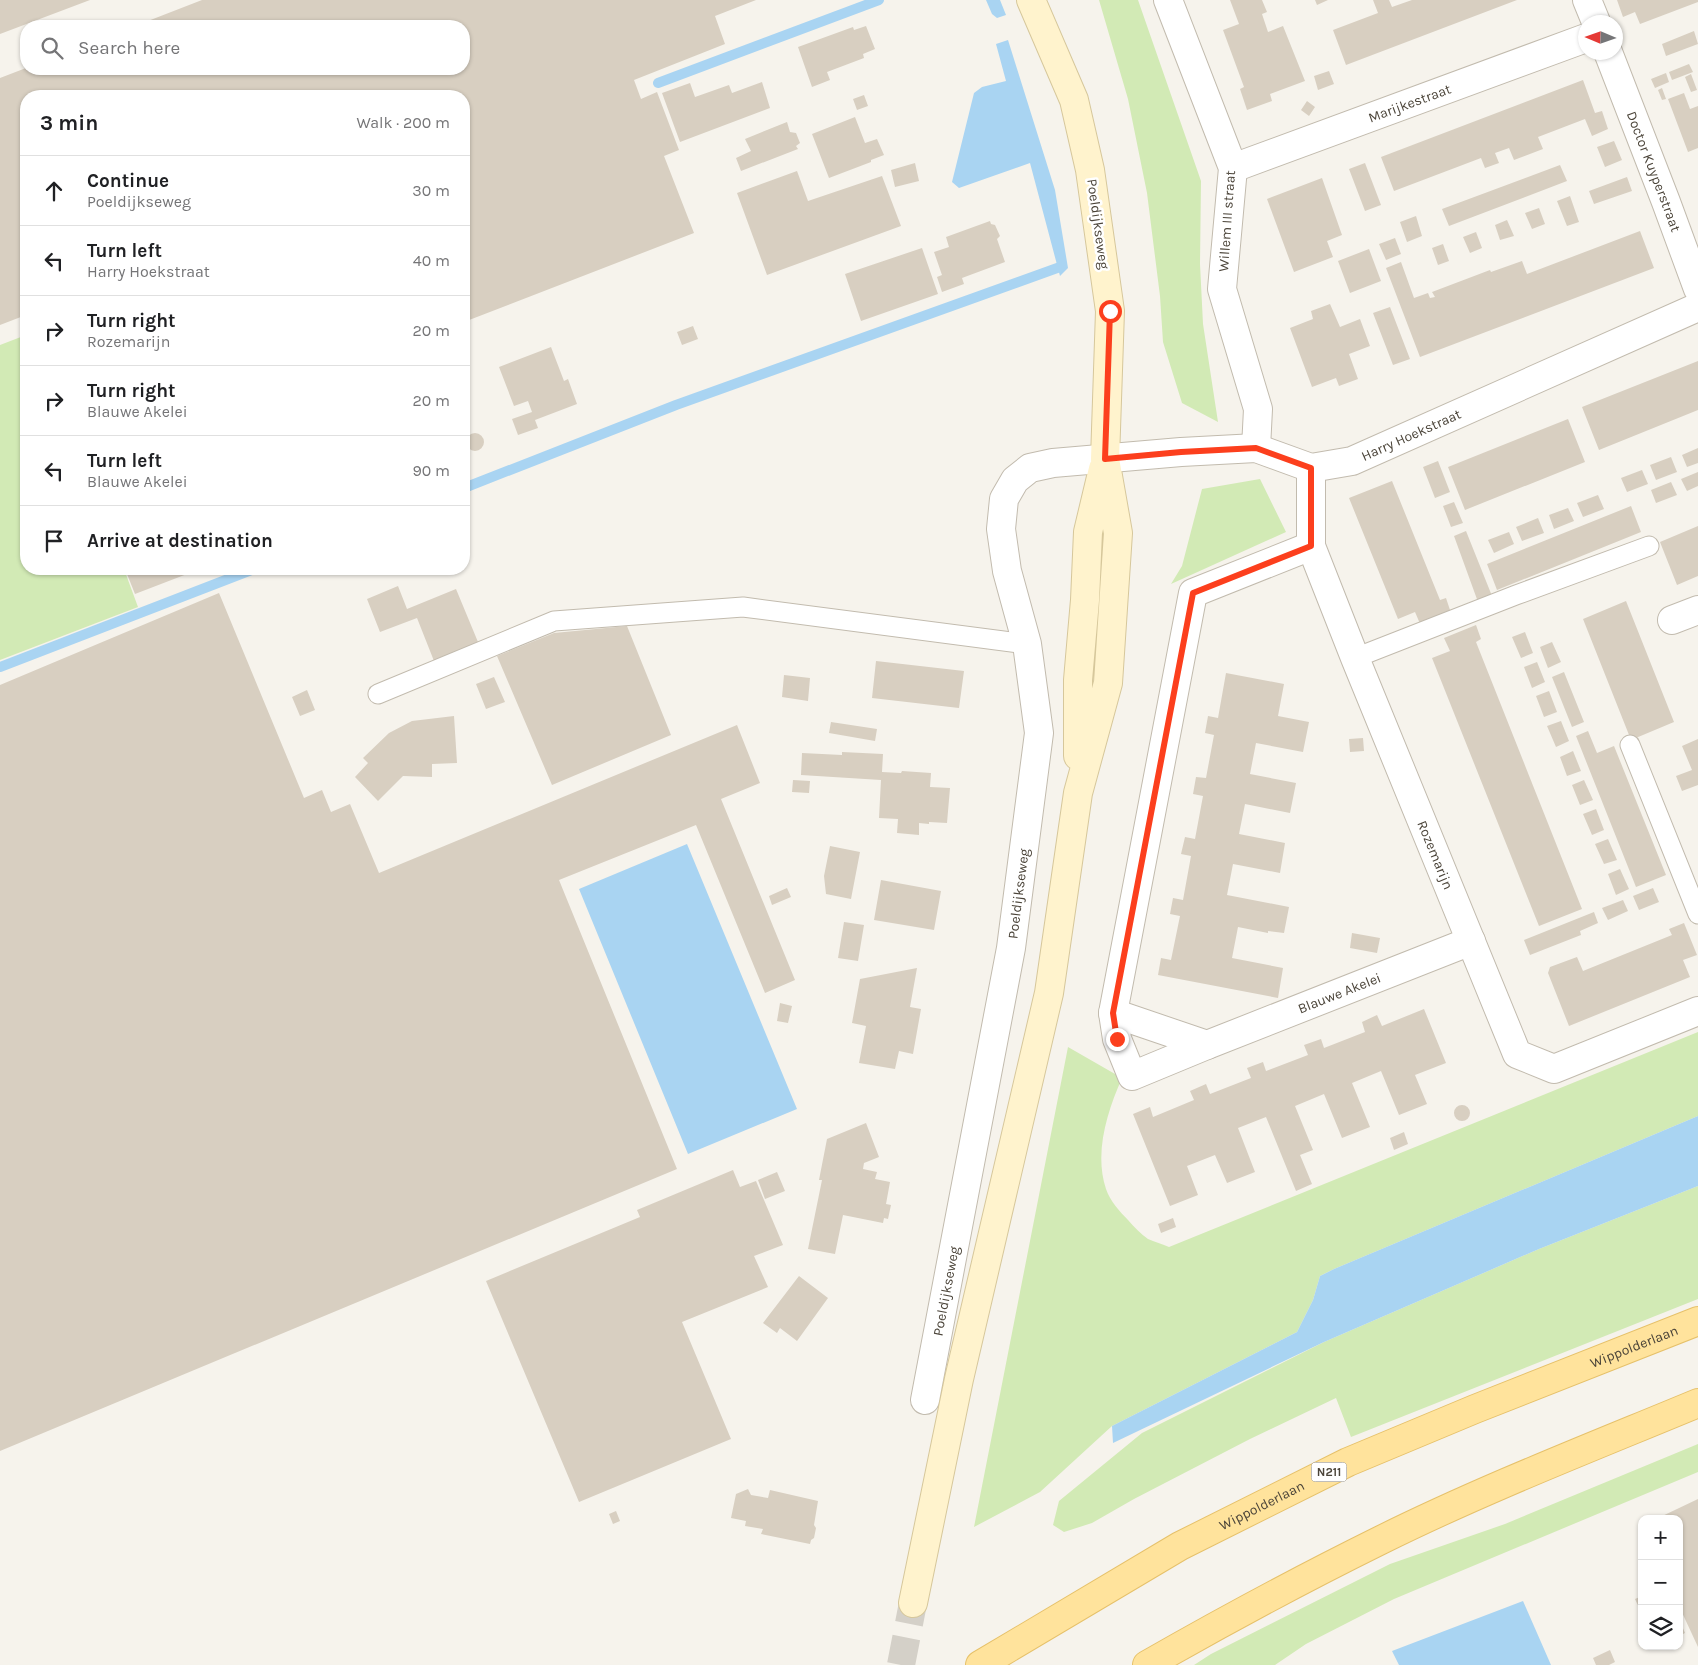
<!DOCTYPE html>
<html lang="en">
<head>
<meta charset="utf-8">
<style>
	body { margin:0; font-family:Karla,sans-serif; background:#f6f6f6; color:#202124 }
	.controls { position:absolute; right:15px; bottom:15px; display:grid; overflow:hidden; border-radius:10px; box-shadow:0 1px 4px #0004 }
	.controls button { width:45px; height:45px; display:grid; place-items:center; padding:0; border:0; border-bottom:1px solid #e0e0e0; background:#fff; color:#202124; font:25px sans-serif }
	.compass { position:absolute; left:1578px; top:15px; width:45px; height:45px; border-radius:50%; background:#fff; box-shadow:0 1px 4px #0004; rotate:272deg }
	.stop { position:absolute; width:15px; height:15px; margin:-11px; border:4px solid #fc3f1d; border-radius:50%; background:#fff }
	.stop.end { background:#fc3f1d; border-color:#fff; box-shadow:0 1px 5px #0008 }
	.list { margin:0; padding:0; list-style:none }
	h2 { display:flex; justify-content:space-between; align-items:center; height:65px; margin:0; padding:0 20px; font-size:21px }
	h2 small { font-size:16px; font-weight:400; color:#757577 }
	.list li { display:grid; grid-template-columns:32px 1fr auto; gap:15px; align-items:center; box-sizing:border-box; height:70px; padding:0 20px; border-top:1px solid #e0e0e0 }
	.list b { display:block; font-size:19px; white-space:nowrap }
	.list p { margin:0; font-size:16px; white-space:nowrap; color:#757577 }
	.list em { font-size:16px; font-style:normal; color:#757577 }
	.icon { flex:none; width:28px; height:28px; fill:none; stroke:currentColor; stroke-width:2; stroke-linecap:round; stroke-linejoin:round }
	.map { position:relative; flex:none; width:1698px; height:1665px; overflow:hidden }
	.search { position:absolute; background:#fff; box-shadow:0 1px 4px #0004; left:20px; top:20px; width:450px; height:55px; display:flex; align-items:center; gap:12px; box-sizing:border-box; padding:0 18px; border-radius:20px; color:#757577; font-size:19px }
	.panel { position:absolute; background:#fff; box-shadow:0 1px 4px #0004; left:20px; top:90px; width:450px; height:485px; border-radius:20px }
	.map>svg:first-child { display:block }
	.green { fill:#d2eab5 }
	.water { fill:#a9d4f2 }
	.lines { fill:none; stroke-linecap:round; stroke-linejoin:round }
	.stream { stroke:#a9d4f2; stroke-width:10 }
	.building { fill:#d8cfc1 }
	.secondary-tunnel { stroke:#d4d0c8; stroke-width:28; stroke-dasharray:28 14; stroke-linecap:butt }
	.lane-casing { stroke:#c2bbae; stroke-width:21 }
	.street-casing { stroke:#c2bbae; stroke-width:30 }
	.secondary-casing { stroke:#d6c79b; stroke-width:30 }
	.primary-casing { stroke:#e6c16a; stroke-width:30 }
	.lane { stroke:#fff; stroke-width:19 }
	.street { stroke:#fff; stroke-width:28 }
	.secondary { stroke:#fff3cd; stroke-width:28 }
	.primary { stroke:#ffe39c; stroke-width:28 }
	.route { stroke:#fc3f1d; stroke-width:6 }
	.labels { text-anchor:middle; dominant-baseline:central; stroke-width:5; stroke-linejoin:round; paint-order:stroke }
	.shield { fill:#fff; stroke:#817c74; stroke-width:1 }
	.shield-label { font-size:12px; font-weight:bold; fill:#4b4439 }
	.street-label { font-size:14px; fill:#4b4439; stroke:#fff }
</style>
</head>
<body>
<div class="map">
<svg width="1698" height="1665" viewBox="0 0 1698 1665">
	<rect width="100%" height="100%" fill="#f6f3ec"/>
	<path class="green" d="M1099,0H1138L1201,181L1200,264L1203,324L1218,422L1182,403L1163,342L1160,296L1147,193L1128,99Z
		M26,335V569H124L138,607L0,660V345Z
		M1260,479L1286,532L1171,584L1182,566L1202,489Z
		M1698,1032V1116L1334,1269L1320,1276L1313,1300L1297,1332L1112,1426L1040,1492L974,1527L1068,1047L1122,1078C1107,1112 1094,1153 1106,1189C1110,1201 1120,1212 1128,1220C1134,1227 1141,1234 1148,1239C1154,1242 1163,1244 1169,1247Z
		M1698,1186V1299L1351,1437L1336,1398L1250,1439L1134,1499L1092,1523L1064,1532L1053,1525L1059,1501L1142,1433L1324,1342L1539,1249Z
		M1698,1444V1472L1394,1599L1306,1644L1275,1665H1194L1211,1654L1390,1564L1505,1524Z"/>
	<path class="water" d="M986,0H1000L1006,15L997,18L992,14Z
		M1008,40L1055,190L1068,268L1060,276L1030,163L959,188L952,182L974,93L982,87L1006,81L996,44Z
		M687,844L797,1109L688,1154L579,889Z
		M1698,1116V1186L1539,1249L1324,1342L1113,1443L1112,1426L1297,1332L1313,1300L1320,1276L1334,1269Z
		M1523,1601L1551,1665H1399L1392,1651Z"/>
	<g class="lines">
		<path class="stream" d="M658,83L879,0
			M464,488L676,405L1060,267
			M0,667L254,569"/>
	</g>
	<path class="building" d="M0,0H90L0,34Z
		M202,0H756L715,16L725,44L634,80L641,99L657,92L679,150L664,156L694,233L464,322V96H26V315L0,325V78L26,68L464,69V26H135Z
		M1230,0H1262L1267,12L1262,14L1268,32L1283,26L1305,81L1270,94L1272,101L1247,110L1240,89L1244,87L1223,30L1239,24Z
		M1315,0H1328L1317,5Z
		M1373,0H1389L1392,7L1412,0H1517L1346,65L1333,30L1378,13Z
		M1617,0H1698V2L1640,24L1635,12L1623,17Z
		M866,26L875,49L863,54L864,58L827,72L830,80L812,87L798,47L853,27L854,30Z
		M1694,31L1698,44L1666,56L1662,44Z
		M1689,64L1693,72L1672,80L1669,72Z
		M1329,71L1334,84L1318,90L1314,76Z
		M1666,73L1669,82L1655,88L1651,79Z
		M1691,74L1697,90L1691,92L1685,77Z
		M1583,80L1595,113L1602,111L1608,129L1592,136L1585,119L1538,137L1543,149L1514,160L1509,148L1495,153L1499,163L1485,168L1481,158L1394,191L1381,157Z
		M762,82L770,108L680,142L662,93L690,83L695,97L729,85L732,93Z
		M1662,88L1666,99L1662,100L1658,90Z
		M1684,93L1690,109L1698,106V148L1688,152L1668,99Z
		M864,95L868,106L857,110L853,99Z
		M1307,101L1315,107L1309,116L1301,110Z
		M855,117L865,143L877,139L884,155L871,160V162L829,178L812,134Z
		M787,122L790,132L796,133L800,143L796,146L798,149L741,171L736,158L751,151L745,139Z
		M1614,141L1622,160L1605,167L1597,147Z
		M915,163L919,181L895,187L891,170Z
		M1365,163L1381,205L1365,211L1349,169Z
		M1560,165L1567,181L1449,226L1442,209Z
		M797,171L808,201L882,176L901,226L767,275L737,193Z
		M1627,177L1632,191L1594,204L1589,191Z
		M1322,178L1342,235L1327,241L1333,257L1294,272L1267,199Z
		M1570,196L1579,222L1567,226L1557,201Z
		M1539,208L1545,224L1532,229L1525,213Z
		M1416,216L1422,236L1407,242L1400,222Z
		M1507,220L1514,236L1500,240L1495,225Z
		M990,221L991,224L995,225L1000,236L997,239L1005,262L962,278L964,284L942,292L937,277L942,275L934,252L949,247L946,237Z
		M1640,231L1654,268L1420,357L1386,268L1401,262L1414,298L1428,293L1430,298L1435,297L1432,292L1490,270L1491,272L1522,261L1527,274Z
		M1476,232L1482,248L1470,253L1463,237Z
		M1395,238L1401,254L1386,260L1379,244Z
		M1443,244L1449,261L1438,265L1432,248Z
		M922,248L938,294L861,321L845,274Z
		M1369,249L1381,281L1350,293L1338,261Z
		M1330,304L1340,327L1360,319L1370,346L1349,354L1358,379L1339,386L1336,378L1312,387L1290,328L1313,319L1311,311Z
		M1390,307L1410,359L1393,365L1373,313Z
		M693,326L698,339L682,345L677,332Z
		M551,347L564,381L568,379L577,404L535,420L538,428L518,435L512,419L532,412L528,401L514,406L499,367Z
		M1698,361V410L1599,450L1582,407Z
		M1568,419L1585,462L1465,510L1448,467Z
		M466 442a9 9 0 1 1 18 0a9 9 0 1 1-18 0Z
		M1698,448V463L1687,467L1682,455Z
		M1671,457L1677,472L1656,480L1650,465Z
		M1438,461L1450,492L1435,498L1423,467Z
		M1642,470L1648,484L1627,492L1621,478Z
		M1698,472V486L1687,491L1681,479Z
		M1392,481L1440,600L1446,598L1451,613L1421,626L1415,612L1398,619L1349,498Z
		M1671,482L1677,495L1656,503L1651,490Z
		M1598,495L1604,509L1583,517L1577,503Z
		M1454,502L1463,523L1451,527L1443,506Z
		M1631,506L1641,532L1497,590L1487,564Z
		M1568,508L1574,521L1554,529L1549,515Z
		M1538,518L1544,533L1522,541L1516,527Z
		M1698,526V576L1677,585L1660,542Z
		M1466,531L1492,596L1478,602L1454,536Z
		M1509,532L1514,544L1494,553L1488,540Z
		M125,569H200L135,594Z
		M398,586L407,609L456,589L478,642L434,661L417,618L380,632L367,599Z
		M219,593L304,798L322,790L331,812L350,804L379,873L737,725L760,783L721,799L795,980L765,993L696,825L559,880L677,1169L0,1451V685Z
		M1626,601L1674,722L1631,740L1583,619Z
		M1476,625L1481,639L1476,642L1582,909L1539,926L1432,658L1450,651L1444,638Z
		M627,626L671,735L552,785L497,656L554,633Z
		M1525,632L1533,653L1521,658L1512,637Z
		M1552,642L1561,662L1548,668L1540,647Z
		M876,661L964,671L959,708L872,698Z
		M1537,662L1545,682L1532,688L1524,667Z
		M1564,672L1584,722L1572,727L1552,677Z
		M1226,673L1284,684L1278,716L1309,722L1303,752L1256,743L1250,774L1296,783L1290,813L1245,804L1239,834L1285,843L1280,873L1233,864L1227,895L1289,907L1284,933L1268,931V933L1238,927L1232,958L1283,968L1278,998L1158,975L1161,958L1171,960L1180,916L1170,914L1173,898L1183,900L1191,856L1181,854L1185,837L1195,839L1203,796L1193,794L1196,777L1206,778L1214,735L1205,733L1208,716L1218,718Z
		M784,675L810,678L808,701L782,697Z
		M494,677L505,702L486,709L476,684Z
		M307,690L315,710L300,716L292,697Z
		M1549,691L1557,712L1544,717L1536,696Z
		M454,716L457,763L432,764V777L403,776L378,801L355,777L368,763L363,758L389,733L412,721Z
		M1561,721L1569,741L1556,747L1547,726Z
		M831,722L877,729L875,741L829,733Z
		M1588,731L1597,753L1614,746L1666,875L1636,887L1576,736Z
		M1363,738L1364,751L1350,752L1349,739Z
		M1698,739V785L1682,791L1676,776L1692,770L1682,746Z
		M1573,751L1581,771L1567,776L1560,757Z
		M842,752L883,754L882,772L901,773L902,771L931,773L930,787L950,788L947,823L929,822V824L919,823V835L897,833L898,819L879,818L881,780L801,775L802,753L842,755Z
		M793,780L810,781L809,793L792,792Z
		M1584,780L1593,800L1580,805L1572,785Z
		M1596,809L1604,830L1592,835L1583,814Z
		M1608,839L1617,860L1604,864L1595,844Z
		M830,846L860,852L851,899L826,894L824,876Z
		M1620,869L1629,889L1616,895L1608,874Z
		M881,880L941,891L934,930L874,920Z
		M787,888L791,897L772,905L769,896Z
		M1653,888L1659,902L1639,910L1633,896Z
		M1623,900L1628,911L1608,920L1602,908Z
		M1594,912L1598,923L1580,931L1581,935L1530,955L1524,940Z
		M844,922L864,925L858,961L838,958Z
		M1684,923L1697,955L1683,960L1690,977L1569,1026L1548,973L1550,967L1577,957L1583,971L1672,935L1669,929Z
		M1352,933L1380,938L1377,953L1350,948Z
		M917,968L910,1007L921,1009L913,1054L899,1051L895,1069L859,1063L866,1026L852,1023L860,979Z
		M780,1003L792,1006L788,1023L777,1021Z
		M1424,1009L1446,1063L1415,1075L1427,1104L1399,1115L1381,1071L1352,1083L1370,1127L1342,1138L1324,1094L1295,1106L1313,1150L1300,1155L1312,1184L1296,1191L1266,1117L1238,1128L1255,1172L1227,1183L1215,1155L1187,1166L1198,1195L1170,1206L1133,1114L1150,1107L1153,1117L1194,1100L1190,1091L1206,1084L1210,1094L1251,1078L1247,1068L1263,1062L1266,1071L1308,1055L1304,1045L1321,1039L1324,1048L1365,1032L1362,1022L1377,1015L1382,1026Z
		M1454 1113a8 8 0 1 1 16 0a8 8 0 1 1-16 0Z
		M866,1123L879,1157L864,1163L863,1169L877,1172L875,1179L890,1182L886,1204L891,1205L888,1219L884,1218L883,1223L843,1215L835,1254L808,1249L822,1180H819L827,1139Z
		M1404,1132L1408,1144L1394,1150L1390,1138Z
		M733,1170L740,1187L756,1181L783,1245L754,1256L768,1287L682,1322L731,1439L579,1502L486,1281L640,1217L637,1210Z
		M777,1172L785,1191L765,1199L758,1180Z
		M1173,1218L1176,1227L1161,1233L1158,1224Z
		M799,1276L828,1298L797,1341L780,1328L777,1333L763,1323Z
		M748,1489L751,1495L768,1498L770,1490L818,1501L814,1525L816,1528L814,1538L811,1540L810,1544L761,1534L763,1529L745,1526L746,1521L731,1518L736,1494Z
		M1698,1499V1647L1679,1606V1519H1656Z
		M616,1511L620,1521L613,1524L609,1514Z
		M1642,1596V1614L1635,1599Z
		M1679,1619L1685,1633L1679,1636Z
		M1610,1650L1615,1662L1609,1665H1596L1593,1658Z"/>
	<g class="lines">
		<path class="secondary-tunnel" d="M901,1665L913,1603"/>
		<defs>
			<path id="lane" d="M1355,658L1516,595L1649,546
				M378,694L554,621L743,607L1027,644
				M1630,745L1698,914"/>
			<g id="street">
				<path d="M1168,0L1233,168L1222,289L1258,409L1256,448"/>
				<path d="M1587,0L1596,22"/>
				<path id="s1" d="M1608,52L1666,202L1698,289"/>
				<path id="s2" d="M1233,168L1586,38"/>
				<path id="s3" d="M1311,468V546L1355,658L1517,1054L1554,1069L1698,1011"/>
				<path id="s4" d="M1311,546L1193,593L1113,1013L1207,1045L1471,941"/>
				<path d="M1672,620L1698,610"/>
				<path d="M1113,1013L1117,1039L1132,1076L1207,1045"/>
				<path id="s5" d="M925,1400L1011,948L1039,733L1027,644L1007,571L1001,529L1004,499L1015,480L1030,468L1053,463L1181,452L1256,448L1311,468L1352,461L1698,307"/>
			</g>
			<path id="secondary" d="M1078,756V680L1085,600L1088,532L1103,469
				M913,1603L959,1379L1049,993L1078,793L1108,683L1118,533L1105,459L1110,311L1090,170L1074,100L1031,0"/>
			<g id="primary">
				<path id="s6" d="M980,1665L1180,1546L1348,1462L1475,1409L1698,1321"/>
				<path d="M1147,1665C1224,1621 1302,1579 1381,1540C1484,1489 1592,1447 1698,1403"/>
			</g>
		</defs>
		<use href="#lane" class="lane-casing"/>
		<use href="#street" class="street-casing"/>
		<use href="#secondary" class="secondary-casing"/>
		<use href="#primary" class="primary-casing"/>
		<use href="#lane" class="lane"/>
		<use href="#street" class="street"/>
		<use href="#secondary" class="secondary"/>
		<use href="#primary" class="primary"/>
	</g>
	<g class="lines">
		<path class="route" d="M1110,311L1105,459L1181,452L1256,448L1311,468V546L1193,593L1113,1013L1117,1039"/>
	</g>
	<g class="labels">
		<rect class="shield" x="1311.5" y="1462.5" width="35" height="19" rx="4"/>
		<g class="shield-label">
			<text x="1329" y="1472">N211</text>
		</g>
		<g class="street-label">
			<text stroke="none"><textPath href="#s2" startOffset="188">Marijkestraat</textPath></text>
			<text stroke="none"><textPath href="#s1" startOffset="128">Doctor Kuyperstraat</textPath></text>
			<text transform="translate(1227 221) rotate(-86)">Willem III straat</text>
			<text transform="translate(1098 224) rotate(82)">Poeldijkseweg</text>
			<text stroke="none"><textPath href="#s5" startOffset="1348">Harry Hoekstraat</textPath></text>
			<text stroke="none"><textPath href="#s3" startOffset="411">Rozemarijn</textPath></text>
			<text stroke="none"><textPath href="#s5" startOffset="515">Poeldijkseweg</textPath></text>
			<text stroke="none"><textPath href="#s4" startOffset="796">Blauwe Akelei</textPath></text>
			<text stroke="none"><textPath href="#s5" startOffset="111">Poeldijkseweg</textPath></text>
			<text stroke="none"><textPath href="#s6" startOffset="729">Wippolderlaan</textPath></text>
			<text stroke="none"><textPath href="#s6" startOffset="324">Wippolderlaan</textPath></text>
		</g>
	</g>
</svg>
<div class="controls">
<button>+</button>
<button>−</button>
<button><svg class="icon" aria-label="layers" viewBox="0 0 24 24"><path d="M12 4l9 5-9 5-9-5zM3 14l9 5 9-5"/></svg></button>
</div>
<svg class="compass" viewBox="-18 -18 36 36"><path d="M0-13l5 13h-10z" fill="#e53935"/><path d="M0 13l5-13h-10z" fill="#757577"/></svg>
<div class="stop" style="left:1110px;top:311px"></div>
<div class="stop end" style="left:1117px;top:1039px"></div>
<div class="search"><svg class="icon" aria-label="search" viewBox="0 0 24 24"><circle cx="10" cy="10" r="6"/><path d="M15 15l6 6"/></svg>Search here</div>
<section class="panel">
<h2>3 min<small>Walk · 200 m</small></h2>
<ul class="list">
<li><svg class="icon" aria-label="ahead" viewBox="0 0 24 24"><path d="M12 20V5M6 11l6-6 6 6"/></svg><div><b>Continue</b><p>Poeldijkseweg</p></div><em>30 m</em></li>
<li><svg class="icon" aria-label="left" viewBox="0 0 24 24"><path d="M17 20v-9H6M10 6l-5 5 5 5"/></svg><div><b>Turn left</b><p>Harry Hoekstraat</p></div><em>40 m</em></li>
<li><svg class="icon" aria-label="right" viewBox="0 0 24 24"><path d="M7 20v-9h11M14 6l5 5-5 5"/></svg><div><b>Turn right</b><p>Rozemarijn</p></div><em>20 m</em></li>
<li><svg class="icon" aria-label="right" viewBox="0 0 24 24"><path d="M7 20v-9h11M14 6l5 5-5 5"/></svg><div><b>Turn right</b><p>Blauwe Akelei</p></div><em>20 m</em></li>
<li><svg class="icon" aria-label="left" viewBox="0 0 24 24"><path d="M17 20v-9H6M10 6l-5 5 5 5"/></svg><div><b>Turn left</b><p>Blauwe Akelei</p></div><em>90 m</em></li>
<li><svg class="icon" aria-label="arrive" viewBox="0 0 24 24"><path d="M6 21V4h12l-3 4 3 4H6"/></svg><div><b>Arrive at destination</b></div></li>
</ul>
</section>
</div>
</body>
</html>
